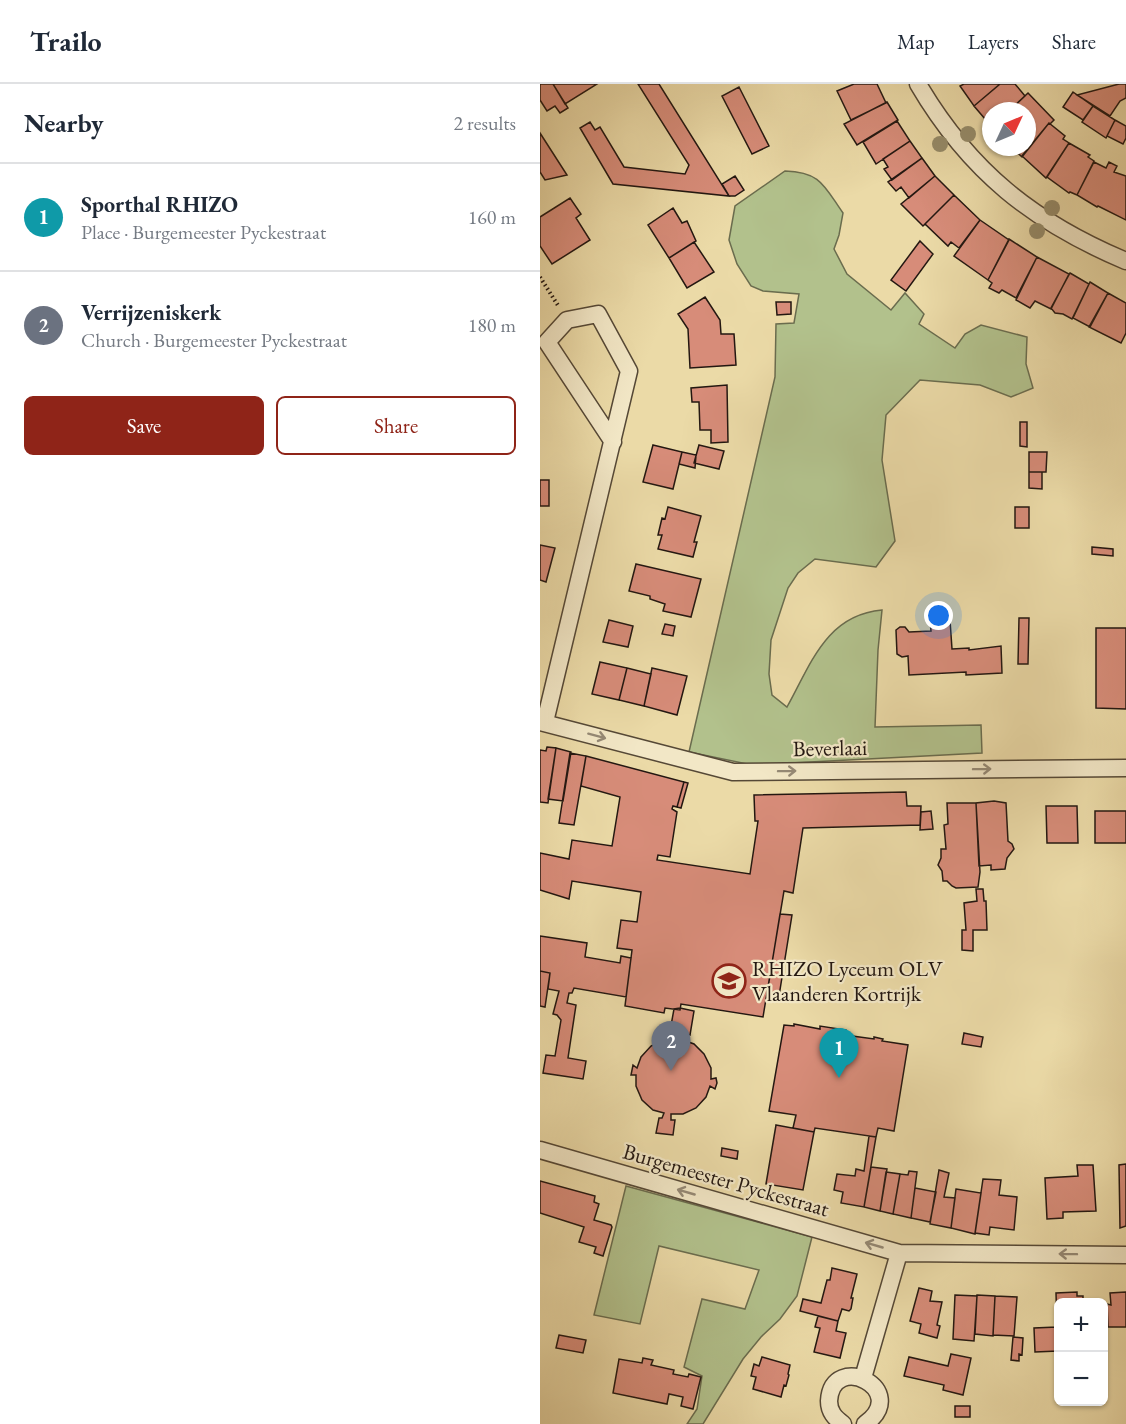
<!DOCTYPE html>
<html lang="en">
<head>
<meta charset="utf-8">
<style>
	body { margin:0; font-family:"EB Garamond",serif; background:#f6f6f7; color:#1f2937 }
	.controls { position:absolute; right:18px; bottom:18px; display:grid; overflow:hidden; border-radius:9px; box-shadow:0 2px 4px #0004 }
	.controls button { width:54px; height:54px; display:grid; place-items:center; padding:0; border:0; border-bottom:2px solid #e0e1e3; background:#fff; color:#1f2937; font:30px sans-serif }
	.compass { position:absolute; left:442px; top:18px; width:54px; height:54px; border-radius:50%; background:#fff; box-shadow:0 2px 4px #0004; rotate:46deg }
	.you { position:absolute; left:399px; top:532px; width:21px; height:21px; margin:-15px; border:4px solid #fff; border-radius:50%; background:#1a73e8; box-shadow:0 0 0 9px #1a73e833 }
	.badge { display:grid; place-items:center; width:39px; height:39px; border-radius:50%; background:#8f2418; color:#fff; font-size:20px; font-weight:700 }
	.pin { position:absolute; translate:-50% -50px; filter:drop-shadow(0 2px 3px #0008) }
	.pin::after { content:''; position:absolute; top:32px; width:21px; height:18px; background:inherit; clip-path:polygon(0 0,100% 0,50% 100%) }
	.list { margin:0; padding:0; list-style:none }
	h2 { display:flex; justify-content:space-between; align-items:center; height:78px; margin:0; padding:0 24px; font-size:26px }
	h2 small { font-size:20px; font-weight:400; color:#747a83 }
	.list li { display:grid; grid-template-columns:39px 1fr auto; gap:18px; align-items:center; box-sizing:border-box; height:108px; padding:0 24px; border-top:2px solid #e0e1e3 }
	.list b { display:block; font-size:22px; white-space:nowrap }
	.list p { margin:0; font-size:20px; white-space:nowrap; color:#747a83 }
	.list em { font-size:20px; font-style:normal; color:#747a83 }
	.actions { display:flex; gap:12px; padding:18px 24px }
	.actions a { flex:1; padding:14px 0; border:2px solid #8f2418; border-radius:9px; text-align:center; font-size:21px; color:#8f2418 }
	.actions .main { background:#8f2418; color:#fff }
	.map { position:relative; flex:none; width:586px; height:1340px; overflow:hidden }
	header { display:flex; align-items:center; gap:36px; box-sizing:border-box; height:84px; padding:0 30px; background:#fff; border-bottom:2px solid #e0e1e3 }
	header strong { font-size:28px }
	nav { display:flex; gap:33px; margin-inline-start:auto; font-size:21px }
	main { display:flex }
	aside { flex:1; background:#fff }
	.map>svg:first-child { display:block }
	.green { fill:#b2c18c; stroke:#6a6c4e; stroke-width:1.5 }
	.building { fill:#d78c79; stroke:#231711; stroke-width:1.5 }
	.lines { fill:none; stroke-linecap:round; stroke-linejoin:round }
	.street-casing { stroke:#554836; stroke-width:19 }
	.path { stroke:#231711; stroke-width:4; stroke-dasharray:1.5 3; stroke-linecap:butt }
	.street { stroke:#f2e7c6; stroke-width:16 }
	.tree { fill:#958b69 }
	.oneway { stroke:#958975 }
	.labels { text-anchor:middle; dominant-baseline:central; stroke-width:4.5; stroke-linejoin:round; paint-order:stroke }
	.street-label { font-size:22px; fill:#231711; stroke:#f2e7c6 }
	.poi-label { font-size:22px; fill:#231711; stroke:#f2e7c6; text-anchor:start }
</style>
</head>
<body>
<header>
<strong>Trailo</strong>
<nav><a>Map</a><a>Layers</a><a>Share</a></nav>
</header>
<main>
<aside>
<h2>Nearby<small>2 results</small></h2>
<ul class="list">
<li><span class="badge" style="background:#0f9aa8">1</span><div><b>Sporthal RHIZO</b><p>Place · Burgemeester Pyckestraat</p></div><em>160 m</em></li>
<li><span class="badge" style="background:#6b7280">2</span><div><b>Verrijzeniskerk</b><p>Church · Burgemeester Pyckestraat</p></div><em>180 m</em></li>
</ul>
<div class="actions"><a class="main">Save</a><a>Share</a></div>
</aside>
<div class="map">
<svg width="586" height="1340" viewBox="0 0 586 1340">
	<rect width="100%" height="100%" fill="#ebdaa7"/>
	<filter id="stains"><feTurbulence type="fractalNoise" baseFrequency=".00333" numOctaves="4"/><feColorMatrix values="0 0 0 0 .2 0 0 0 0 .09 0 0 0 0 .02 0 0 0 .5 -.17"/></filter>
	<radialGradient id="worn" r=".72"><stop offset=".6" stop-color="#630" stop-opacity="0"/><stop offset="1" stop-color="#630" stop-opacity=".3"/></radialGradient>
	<path class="green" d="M245,87C281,88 284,102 303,129L299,151L294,165L307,190L351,226L365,209L384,230L379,240L415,264L425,250L441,241L487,253L486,280L493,304L471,313L440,301L380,296L346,331L342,376L355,457L336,483L275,475L258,489L248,504L231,556L229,590L232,611L247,623C271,580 286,531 342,526L338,566L335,643L441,641L442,669L212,681L149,668L235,293L236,240L254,239L259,210L223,207L211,202L197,180L189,156L195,122Z
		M86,1102L272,1153L257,1212L240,1235L221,1253L203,1275L163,1340H147L157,1325L162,1292L144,1283L162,1215L205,1225L219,1186L119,1162L100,1240L54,1231Z"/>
	<path class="building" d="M0,0H13L28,24L20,29L15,22L7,27L0,16Z
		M13,0H57L25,20Z
		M98,0H119L189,112L73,100L40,44L50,38L55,46L60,43L84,83L145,90L149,81Z
		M314,0H337L346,19L311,36L297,7Z
		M424,0H460L434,22L420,2Z
		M460,0H475L485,12L469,27H451V42L434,22Z
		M579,0H586V14L580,17L570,32L537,11Z
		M199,3L229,62L212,70L182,12Z
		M533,8L553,22L543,36L523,23Z
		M488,9L514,36L510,40L509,39L482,73L471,63H487V27H469Z
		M347,18L358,36L317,61L304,40Z
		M553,22L575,36L566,54L542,38Z
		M575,36L586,42V54L583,60L567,52Z
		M357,37L370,57L336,80L323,58Z
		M509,39L525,52L523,55L529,59L506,94L482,72Z
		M0,49L27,91L5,96L0,88Z
		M370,57L382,74L352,96L344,85L348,83L343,75Z
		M529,59L550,71L548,73L554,77L537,111L530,108L529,109L507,93Z
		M382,74L395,92L369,114L361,103L356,107L348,98Z
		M554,78L566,84L569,78L577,82L574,88L586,92V136L558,122L557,123L537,111Z
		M195,92L204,106L195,112H189L182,100Z
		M395,92L414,111L383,142L361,120Z
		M414,111L440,136L419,164L411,158L408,162L385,140Z
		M30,114L41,130L36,134L50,156L12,180L0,162V133Z
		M133,124L142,139L147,137L156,157L129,174L108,141Z
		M440,136L469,156L448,196L414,172Z
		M469,155L497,173L476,214L462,206L459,209L449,204L452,199L448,196Z
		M380,157L393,170L366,207L351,196Z
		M154,158L174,188L147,204L129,174Z
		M497,173L529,190L511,225L495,217L490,224L476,216Z
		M530,189L549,200L532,235L523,230L515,229L511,224Z
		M550,198L568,209L550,243L533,234Z
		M568,209L586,219V249L581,259L549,243Z
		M165,213L180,236L181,250H194L196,281L150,284L148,245L138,230Z
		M236,218H251V230L237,231Z
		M187,301L188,358L171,359V346H160L159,318H152L151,304Z
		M480,338H487V363L480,362Z
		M113,361L142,368L133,405L103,398Z
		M159,361L184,367L179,385L154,379Z
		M142,368L156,371L155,384L139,380Z
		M489,368H507L506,388H489Z
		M489,388H502V405L489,404Z
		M0,396H9V422H0Z
		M128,423L161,432L154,458H157L153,473L118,465L122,451H118L122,434L125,435Z
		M475,423H489V444H475Z
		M0,461L15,464L6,498L0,496Z
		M552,463L573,465V472L552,470Z
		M96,480L161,495L151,533L123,527L125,520L110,515V512L89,507Z
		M479,534H489L488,580H478Z
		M69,536L93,542L88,563L63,558Z
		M410,536L412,565L429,564V566L461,562L462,589L426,591V588L369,591L368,572L362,573L357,570L356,546L360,543H365L369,548L391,547L390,537Z
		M125,540L135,542L133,552L122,550Z
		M556,544H586V625L556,624Z
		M60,578L87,584L79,616L52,610Z
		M87,584L111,590L104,622L79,616Z
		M112,584L147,592L137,631L104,622Z
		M7,663L16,664L8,719L0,718V666L6,667Z
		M16,664L31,668L23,717L8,715Z
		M30,669L46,672L34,741L19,739Z
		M46,672L144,698L137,723L133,722L132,725L137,728L130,773L118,771L117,776L210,790L218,737H215L214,711L366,708L367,722H381L380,741L263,744L253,809L244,807L223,933L141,920L140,926L125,924L124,929L85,922L92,866L77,864L81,836L97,838L101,808L32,797L29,815L0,806V769L29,775L32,756L72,762L80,713L41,702Z
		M144,698L148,699L141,724L137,723Z
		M454,717L466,719L468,757L472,760L474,765L467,774L465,785L451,786V781L439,782L436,719Z
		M407,719H436L440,788L438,803L416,804L412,802L407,797H403L402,787L398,781L401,774V765H406L404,741L408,740Z
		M506,722H537L538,759H507Z
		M391,727L393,745L380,746L381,728Z
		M555,727H586V759H555Z
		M436,805H443L444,817H446L447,846H433V867L422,866V846H426L424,819L437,817Z
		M240,830L252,831L239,912L227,910Z
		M0,852L47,859L45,873L80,879L81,872L91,874L86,913L34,904L32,909H29L27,919L36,921L28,974L46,977L43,995L3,989L6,971L15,972L21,936L17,931L13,930L19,907L8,905L10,889L0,887Z
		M0,887L10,889L5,923L0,922Z
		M140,924L154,927L150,951L144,949L143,956L154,960L164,970L171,984V995L176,994L177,999L175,1005L170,1002L166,1013L156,1024L143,1030H131V1036H135L133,1051L116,1049L119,1034H122L124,1029L113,1026L102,1016L96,1002V991H91L93,981L97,984L101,973L111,962L124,955H136V948L130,947L134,925Z
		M254,940L280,945V942L306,946L305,951L334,955V953L343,955L342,957L368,961L354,1047L338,1044L336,1053L275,1044L274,1048L253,1044L256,1031L229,1027L244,941L254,942Z
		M424,949L443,953L441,963L422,960Z
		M236,1041L274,1048L263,1106L226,1100Z
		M329,1052L336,1053L324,1123L301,1119L303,1108L294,1106L297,1090L315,1092L316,1085L324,1087Z
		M182,1064L198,1067L197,1075L181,1072Z
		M586,1080V1142L580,1144L579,1081Z
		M537,1081H553L556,1127L523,1128V1134L507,1135L505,1094L538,1092Z
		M331,1083L347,1085L340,1127L324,1123Z
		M399,1086L409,1089L404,1113L415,1114L411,1144L390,1140Z
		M369,1087L377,1088L371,1134L353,1130L360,1090L368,1091Z
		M346,1088L360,1090L353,1130L340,1127Z
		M443,1095L461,1096L459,1111L477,1113L474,1146L450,1143L449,1151L435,1149Z
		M0,1097L55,1112L54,1118L59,1120L54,1136L71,1141L72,1143L63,1172L54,1169L56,1163L39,1158L44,1143L0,1129Z
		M375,1104L396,1108L390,1138L371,1134Z
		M416,1105L441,1109L435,1150L411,1144Z
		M292,1184L317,1190L311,1214H313L311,1225L309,1227L302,1225L298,1237L260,1227L263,1215L281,1219L287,1196H290Z
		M379,1204L392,1207L390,1217L402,1218L397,1241L400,1242L397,1254L379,1249L381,1240L370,1237Z
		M537,1208V1212H543V1218H518V1267L495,1268L494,1244L517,1243L516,1209Z
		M586,1208V1243H568L567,1220L571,1221L570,1209Z
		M415,1211L437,1212L434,1257L413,1255Z
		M437,1211L455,1212L453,1252L435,1250Z
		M455,1212L477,1213L474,1252L453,1251Z
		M278,1232L298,1237L296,1247L306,1249L300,1274L274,1268L280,1244L275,1243Z
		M19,1251L46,1256L43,1269L16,1264Z
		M473,1253L483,1254L482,1271L479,1270V1277L471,1276Z
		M411,1270L431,1274L423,1311L403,1306L404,1301L364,1292L369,1273L408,1282Z
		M222,1273L250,1281L248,1290L249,1291L246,1302L244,1301L241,1313L213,1305L216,1293L211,1292L214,1280L219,1282Z
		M103,1274L113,1276L111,1281L134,1286L133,1290L148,1293L149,1290L161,1293L153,1325L141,1322L143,1313L129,1310L127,1320L73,1309L79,1275L102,1279Z
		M415,1322H430V1333H415Z"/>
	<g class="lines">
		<defs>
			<path id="street" d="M378,0C429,87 493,138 586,177
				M0,638L193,688L586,684
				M5,638L89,287L58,230L27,236L7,258L73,358
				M0,1066L359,1169L586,1171
				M323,1294L359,1169
				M303,1340C295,1334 289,1328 289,1317C292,1266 372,1306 325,1340"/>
		</defs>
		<use href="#street" class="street-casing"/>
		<path class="path" d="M0,193L19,223"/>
		<use href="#street" class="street"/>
	</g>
	<g class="tree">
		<circle cx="428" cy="50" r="8"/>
		<circle cx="400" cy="60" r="8"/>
		<circle cx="512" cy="124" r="8"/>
		<circle cx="497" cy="147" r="8"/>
	</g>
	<defs><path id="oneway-shaft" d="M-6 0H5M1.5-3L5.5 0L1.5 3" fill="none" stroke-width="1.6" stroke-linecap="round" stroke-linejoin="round" transform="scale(1.5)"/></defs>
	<g class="oneway">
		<use href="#oneway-shaft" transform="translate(57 652) rotate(15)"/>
		<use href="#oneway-shaft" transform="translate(442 685) rotate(-1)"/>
		<use href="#oneway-shaft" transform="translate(247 687) rotate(-1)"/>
		<use href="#oneway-shaft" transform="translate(146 1108) rotate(-164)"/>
		<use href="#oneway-shaft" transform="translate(334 1161) rotate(-164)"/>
		<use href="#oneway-shaft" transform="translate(528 1170) rotate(-179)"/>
	</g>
	<defs>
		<symbol id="school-ring" viewBox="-11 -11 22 22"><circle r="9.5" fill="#f2e7c6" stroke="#8f2418" stroke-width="1.5"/><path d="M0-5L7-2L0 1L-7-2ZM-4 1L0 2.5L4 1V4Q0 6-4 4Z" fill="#8f2418"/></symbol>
	</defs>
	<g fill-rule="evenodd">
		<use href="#school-ring" x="170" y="878" width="38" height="38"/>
	</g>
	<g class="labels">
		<g class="street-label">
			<text transform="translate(290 664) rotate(-1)">Beverlaai</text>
			<text transform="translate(186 1096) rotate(16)">Burgemeester Pyckestraat</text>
		</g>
		<g class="poi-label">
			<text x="212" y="884">RHIZO Lyceum OLV<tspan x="212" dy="25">Vlaanderen Kortrijk</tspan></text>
		</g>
	</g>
	<rect width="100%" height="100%" filter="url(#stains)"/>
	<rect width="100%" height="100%" fill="url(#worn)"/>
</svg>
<div class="controls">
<button>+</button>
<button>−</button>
</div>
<svg class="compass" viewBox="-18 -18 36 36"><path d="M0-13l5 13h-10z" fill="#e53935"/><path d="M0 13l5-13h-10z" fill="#747a83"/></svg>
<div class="you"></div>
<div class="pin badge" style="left:299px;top:994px;background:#0f9aa8">1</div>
<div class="pin badge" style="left:131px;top:987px;background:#6b7280">2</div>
</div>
</main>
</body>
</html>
